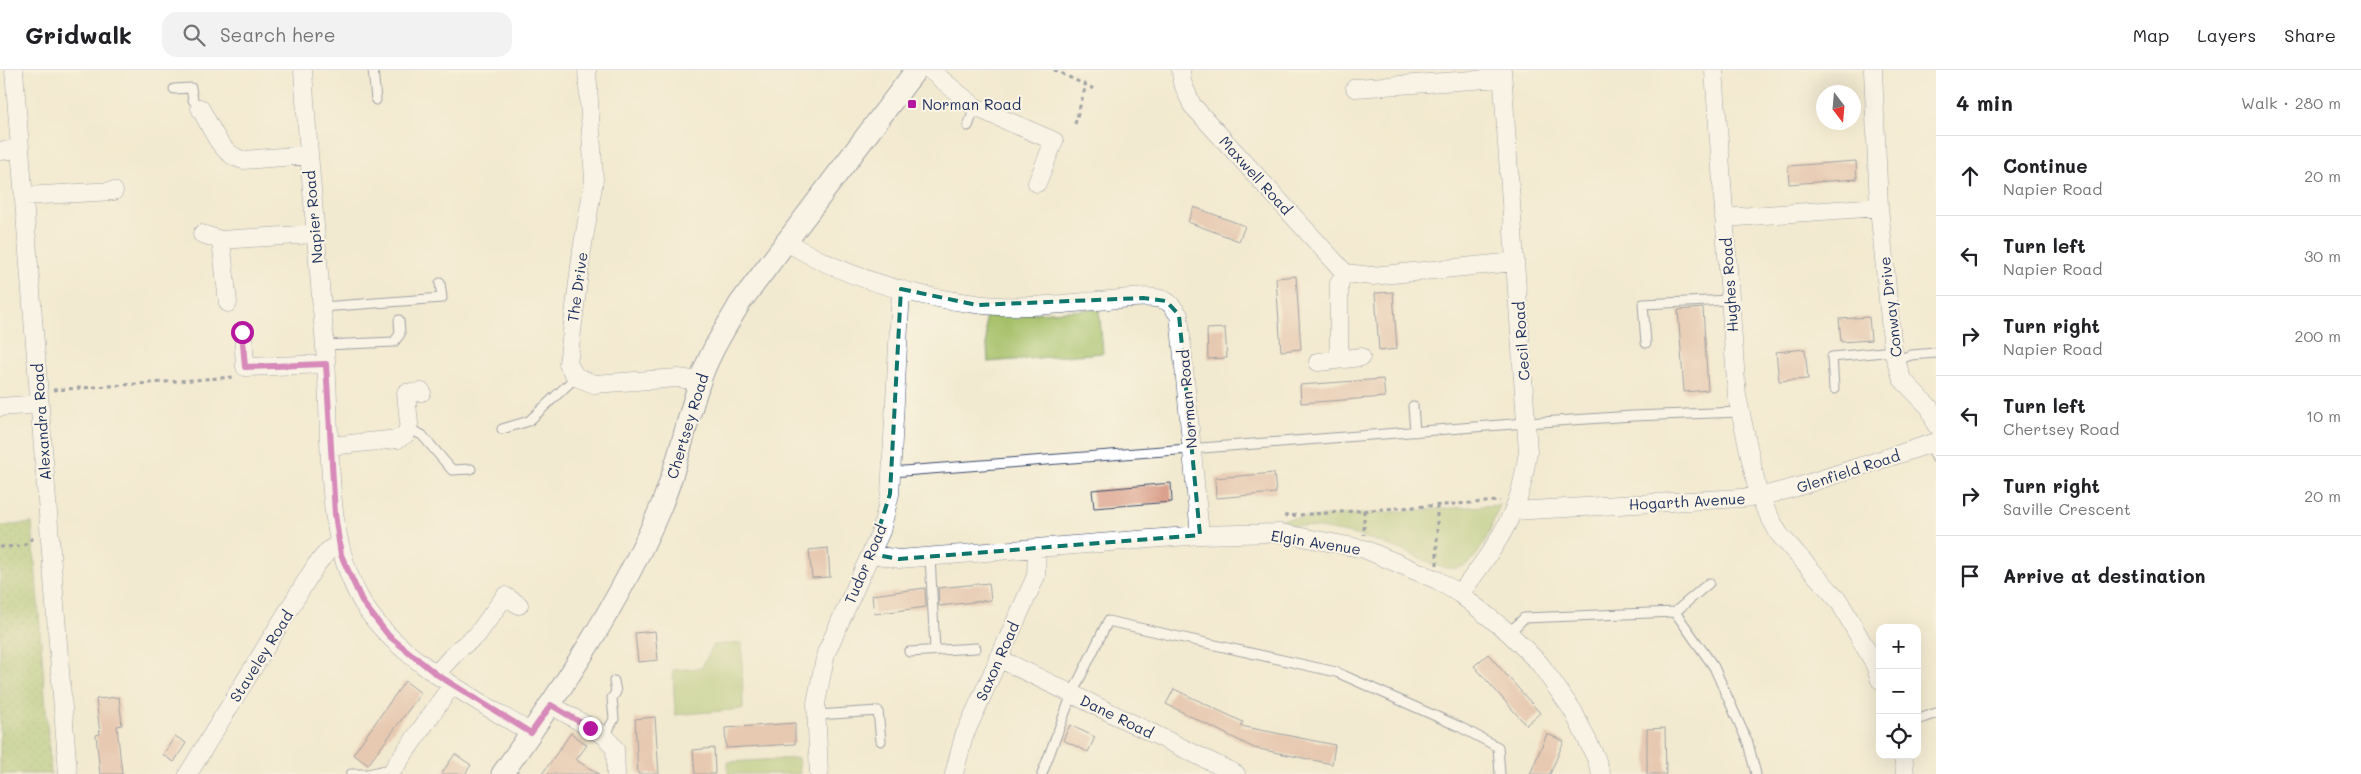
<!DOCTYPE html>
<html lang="en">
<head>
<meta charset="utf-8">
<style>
	body { margin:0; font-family:Mali,sans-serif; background:#f2f2f2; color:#202124 }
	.controls { position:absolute; right:15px; bottom:15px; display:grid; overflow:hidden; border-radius:10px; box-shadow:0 5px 20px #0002 }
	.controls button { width:45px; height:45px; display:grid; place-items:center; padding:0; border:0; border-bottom:1px solid #e0e0e0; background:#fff; color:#202124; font:25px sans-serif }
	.compass { position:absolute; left:1816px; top:15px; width:45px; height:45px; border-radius:50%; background:#fff; box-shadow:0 5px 20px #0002; rotate:164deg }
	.stop { position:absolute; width:15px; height:15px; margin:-11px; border:4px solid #b5179e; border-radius:50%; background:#fff }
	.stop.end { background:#b5179e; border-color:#fff; box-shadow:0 1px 5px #0008 }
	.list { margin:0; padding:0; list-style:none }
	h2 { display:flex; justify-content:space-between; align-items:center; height:65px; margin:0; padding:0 20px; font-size:21px }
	h2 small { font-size:16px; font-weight:400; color:#757577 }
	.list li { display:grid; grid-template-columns:32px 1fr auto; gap:15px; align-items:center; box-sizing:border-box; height:80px; padding:0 20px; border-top:1px solid #e0e0e0 }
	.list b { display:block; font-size:19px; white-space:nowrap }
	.list p { margin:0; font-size:16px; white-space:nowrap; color:#757577 }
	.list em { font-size:16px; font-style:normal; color:#757577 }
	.icon { flex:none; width:28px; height:28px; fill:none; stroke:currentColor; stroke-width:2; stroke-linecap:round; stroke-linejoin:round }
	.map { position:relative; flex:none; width:1936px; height:704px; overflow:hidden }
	header { display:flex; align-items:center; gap:30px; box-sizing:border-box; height:70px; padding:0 25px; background:#fff; border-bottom:1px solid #e0e0e0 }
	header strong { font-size:24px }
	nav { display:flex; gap:28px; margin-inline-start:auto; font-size:18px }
	.search { width:350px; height:45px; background:#f2f2f2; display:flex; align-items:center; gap:12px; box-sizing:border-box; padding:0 18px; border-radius:15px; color:#757577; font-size:19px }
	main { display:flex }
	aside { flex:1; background:#fff }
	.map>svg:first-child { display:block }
	.green { fill:#a4c067; stroke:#607862 }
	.park { fill:url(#park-dots); stroke:#607862 }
	.building { fill:#daa28d }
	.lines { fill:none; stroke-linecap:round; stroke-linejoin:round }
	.service-casing { stroke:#3b4b6f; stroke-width:11 }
	.minor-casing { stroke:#3b4b6f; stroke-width:19 }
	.tertiary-casing { stroke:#3b4b6f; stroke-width:23 }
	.path { stroke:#3b4b6f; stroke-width:3; stroke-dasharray:4 4; stroke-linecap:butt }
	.service { stroke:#fff; stroke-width:9 }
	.minor { stroke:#fff; stroke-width:18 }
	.tertiary { stroke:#fff; stroke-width:21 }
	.route { stroke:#b5179e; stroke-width:6 }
	.marked { fill:none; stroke:#0f766e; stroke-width:4; stroke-dasharray:10 6; stroke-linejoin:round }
	.poi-dot { fill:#b5179e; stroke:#fcf5e5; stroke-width:2 }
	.labels { text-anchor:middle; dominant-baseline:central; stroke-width:4; stroke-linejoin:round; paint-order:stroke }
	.poi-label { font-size:15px; fill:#1b2f5e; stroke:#fcf5e5; text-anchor:start }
	.street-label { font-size:15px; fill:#1b2f5e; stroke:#fcf5e5 }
</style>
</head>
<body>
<header>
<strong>Gridwalk</strong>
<div class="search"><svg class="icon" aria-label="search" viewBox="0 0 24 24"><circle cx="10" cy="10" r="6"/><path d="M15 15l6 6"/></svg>Search here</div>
<nav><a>Map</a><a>Layers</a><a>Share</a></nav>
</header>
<main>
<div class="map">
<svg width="1936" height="704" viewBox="0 0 1936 704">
	<defs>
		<pattern id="park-dots" width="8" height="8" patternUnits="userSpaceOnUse" patternTransform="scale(1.25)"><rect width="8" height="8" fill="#a4c067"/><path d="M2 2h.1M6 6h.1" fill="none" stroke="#859c58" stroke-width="1.8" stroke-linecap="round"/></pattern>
	</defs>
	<rect width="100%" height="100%" fill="#fcf5e5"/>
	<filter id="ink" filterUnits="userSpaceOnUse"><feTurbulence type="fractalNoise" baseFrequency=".02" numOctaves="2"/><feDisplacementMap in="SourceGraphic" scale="10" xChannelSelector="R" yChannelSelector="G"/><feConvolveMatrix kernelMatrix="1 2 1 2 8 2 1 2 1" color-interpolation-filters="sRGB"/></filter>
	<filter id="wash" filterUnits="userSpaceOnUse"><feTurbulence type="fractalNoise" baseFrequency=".0096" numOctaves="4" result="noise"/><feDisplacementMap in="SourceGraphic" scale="20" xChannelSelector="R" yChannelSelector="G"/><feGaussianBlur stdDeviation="1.12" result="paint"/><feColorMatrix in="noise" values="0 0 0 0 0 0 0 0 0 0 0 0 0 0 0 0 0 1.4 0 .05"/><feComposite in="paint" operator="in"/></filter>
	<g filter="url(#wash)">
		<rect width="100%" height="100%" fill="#f2ead0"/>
		<path class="green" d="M1099,239L1103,283L988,292L985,246Z
			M1500,435C1492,452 1484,483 1467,494C1451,504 1434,495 1420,488C1366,463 1313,454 1254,453L1295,448Z
			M742,573L743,639L675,645L673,600L701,598L714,575Z
			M798,688L800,704H728V692Z"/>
		<path class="park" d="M32,453L51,704H0V456Z"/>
		<g id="blocks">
			<path class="building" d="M1856,91L1857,109L1789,114L1788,96Z
				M1194,137L1245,156L1239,171L1188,152Z
				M1296,206L1301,279L1281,281L1276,208Z
				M1393,222L1397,279L1379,281L1375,223Z
				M1703,238L1708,320L1684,322L1678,240Z
				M1869,247L1871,270L1841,272L1839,249Z
				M1225,258L1227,288L1208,289L1207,259Z
				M1805,279L1808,309L1779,311L1776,282Z
				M1383,309L1385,327L1301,333L1300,315Z
				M1274,403L1276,423L1216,428L1215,408Z
				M1171,413L1172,432L1094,438L1092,420Z
				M828,478L830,507L812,508L809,480Z
				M989,513L991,530L939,536L938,518Z
				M925,518L926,537L874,544L872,525Z
				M655,561L658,590L638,592L635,563Z
				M1488,584L1540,643L1526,655L1474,596Z
				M405,611L421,623L368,695L353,684Z
				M1174,619L1243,652L1241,656L1335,675L1332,694L1254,678L1166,634Z
				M119,627L122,655L117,656L122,704H100L96,665L100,664L96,629Z
				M655,647L659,704H638L635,649Z
				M795,653V674L726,678L725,658Z
				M1070,655L1095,667L1088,682L1063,670Z
				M1665,658L1666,704H1647V659Z
				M571,663L587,675L576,690L599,704H542Z
				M1547,664L1564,671L1550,704H1530Z
				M175,666L186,673L174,692L163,685Z
				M714,678L715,704H695L693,680Z
				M455,684L471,695L465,704H441Z"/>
		</g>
	</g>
	<g filter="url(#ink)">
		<use href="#blocks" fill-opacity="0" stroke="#3b4b6f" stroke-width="1"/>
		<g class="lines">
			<defs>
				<path id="service" d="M373,0L376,30
					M174,19L191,18L193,30L200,38
					M968,56L975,37
					M322,237L442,228L440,213
					M1646,273L1643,234L1730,230
					M325,275L394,272L400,264L399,250
					M1895,291L1911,285L1936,283
					M1834,319L1832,287L1893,281
					M1413,336L1415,362
					M409,359L422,365L452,400L471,399
					M502,359L529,351L576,307
					M1931,374L1936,388
					M891,402L1526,353L1633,346L1740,342
					M930,487L935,580
					M1675,542L1709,513
					M1509,563L1524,548L1675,542L1714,597L1748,673L1756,704
					M909,582L976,578
					M817,645L878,641L881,671
					M1917,650L1936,643
					M605,666L614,649L612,628L616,622L614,611
					M351,704H367
					M368,704L394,698
					M1042,704L1072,624L1108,551L1336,602L1458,656L1498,677L1500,704"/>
				<path id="minor" d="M14,0L68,704
					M303,0C309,97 319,194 326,291C332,369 322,463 362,532C395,588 477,630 531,663
					M587,0L594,110L582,180L568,294L576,307L594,314L678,308L700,311
					M930,0L975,37L1054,71L1037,113
					M1181,0L1182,12L1192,35L1345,203L1372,206L1515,192
					M1714,0L1737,326L1759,427L1797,417L1936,372
					M1873,0L1879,137L1893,281L1902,309L1930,338L1936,355
					M1355,18L1502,8
					M200,38C211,56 220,85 243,90L308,85
					M0,81L20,79
					M24,126L114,121
					M1724,148L1879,137
					M202,164L221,170L228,233
					M221,170L314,164
					M785,171C842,206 910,226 976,234C1019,240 1066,233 1109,230C1123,229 1153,224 1166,231C1171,233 1175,241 1179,245L1200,465
					M243,262L245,297L326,294
					M1339,289V213L1345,203
					M1318,292L1361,287
					M0,337L40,334
					M330,376L398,369L406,364L409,354L406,323L422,322
					M1514,441L1759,427L1779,464L1839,531L1874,593L1880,610
					M871,484L899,489L1200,465L1281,463L1364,479L1437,510L1460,524L1509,563L1540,594L1573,641L1596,688L1601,704
					M1460,524C1481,496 1505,465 1517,431C1523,416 1525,398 1528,382L1502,0
					M998,588L1236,704
					M436,604L459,579L477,565L505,526L519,535
					M551,635L605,666L615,679L616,704
					M1903,685L1905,704
					M394,698L452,615
					M188,704L316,495L328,481L339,473
					M819,704L816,633L826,583L881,461L890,424L901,219
					M954,704L964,666L1036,506L1037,478"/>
				<path id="tertiary" d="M502,704C561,621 619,534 659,441C677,400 685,356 699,314C708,285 725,259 740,233L916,0"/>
			</defs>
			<use href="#service" class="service-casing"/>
			<use href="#minor" class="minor-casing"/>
			<use href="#tertiary" class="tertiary-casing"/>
			<path class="path" d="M1054,0L1094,19
				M1075,54L1086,15
				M53,320L234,307
				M1364,440V465
				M1284,446L1500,431
				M0,477L23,476L34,467
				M1437,495V435"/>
			<use href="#service" class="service"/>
			<use href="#minor" class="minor"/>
			<use href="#tertiary" class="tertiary"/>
		</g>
	</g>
	<g class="lines" filter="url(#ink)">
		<path class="route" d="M242,262L245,297L326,294L335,444L341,485L363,533L389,566L436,604L531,663L551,635L590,658"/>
	</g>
	<path d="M0 0H1936V704H0ZM901,219L977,235L1143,228L1166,231L1179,245L1200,465L899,489L871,484L890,424Z" fill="#f2ead0" fill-opacity=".55" fill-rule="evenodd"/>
	<path class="marked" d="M901,219L977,235L1143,228L1166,231L1179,245L1200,465L899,489L871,484L890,424Z"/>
	<rect class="poi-dot" x="907" y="29" width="10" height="10" rx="2.5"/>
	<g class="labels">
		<g class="poi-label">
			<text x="922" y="34">Norman Road</text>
		</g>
		<g class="street-label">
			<text transform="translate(1256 105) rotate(48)">Maxwell Road</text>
			<text transform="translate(313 147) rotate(-95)">Napier Road</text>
			<text transform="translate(1729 215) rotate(-94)">Hughes Road</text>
			<text transform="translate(577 217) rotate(-82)">The Drive</text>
			<text transform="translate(1890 237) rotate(-97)">Conway Drive</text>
			<text transform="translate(1521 271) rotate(-94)">Cecil Road</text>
			<text transform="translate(1187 329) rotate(-95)">Norman Road</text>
			<text transform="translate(41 352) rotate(-94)">Alexandra Road</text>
			<text transform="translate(687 356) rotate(-73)">Chertsey Road</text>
			<text transform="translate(1848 401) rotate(-18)">Glenfield Road</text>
			<text transform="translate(1687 431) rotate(-3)">Hogarth Avenue</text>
			<text transform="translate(1316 472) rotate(9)">Elgin Avenue</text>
			<text transform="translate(865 494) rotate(-67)">Tudor Road</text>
			<text transform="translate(261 586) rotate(-58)">Staveley Road</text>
			<text transform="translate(997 591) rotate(-66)">Saxon Road</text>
			<text transform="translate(1117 646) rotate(26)">Dane Road</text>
		</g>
	</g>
</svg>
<div class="controls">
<button>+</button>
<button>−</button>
<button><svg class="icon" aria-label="locate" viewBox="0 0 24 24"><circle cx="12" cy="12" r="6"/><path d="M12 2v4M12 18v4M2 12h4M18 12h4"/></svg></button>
</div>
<svg class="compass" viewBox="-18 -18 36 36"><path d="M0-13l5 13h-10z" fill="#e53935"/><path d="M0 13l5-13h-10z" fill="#757577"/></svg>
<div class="stop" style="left:242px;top:262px"></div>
<div class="stop end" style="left:590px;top:658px"></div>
</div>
<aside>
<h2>4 min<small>Walk · 280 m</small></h2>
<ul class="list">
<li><svg class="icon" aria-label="ahead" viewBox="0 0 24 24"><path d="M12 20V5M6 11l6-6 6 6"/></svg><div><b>Continue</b><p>Napier Road</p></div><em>20 m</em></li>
<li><svg class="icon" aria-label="left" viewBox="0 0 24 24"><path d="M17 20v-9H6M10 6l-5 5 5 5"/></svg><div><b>Turn left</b><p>Napier Road</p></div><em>30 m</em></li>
<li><svg class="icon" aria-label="right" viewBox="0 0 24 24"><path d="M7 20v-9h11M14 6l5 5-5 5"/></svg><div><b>Turn right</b><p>Napier Road</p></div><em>200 m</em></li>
<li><svg class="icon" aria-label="left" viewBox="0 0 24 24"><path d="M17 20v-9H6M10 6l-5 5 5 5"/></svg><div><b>Turn left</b><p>Chertsey Road</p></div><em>10 m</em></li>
<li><svg class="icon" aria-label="right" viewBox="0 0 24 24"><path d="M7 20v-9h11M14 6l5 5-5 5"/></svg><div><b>Turn right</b><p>Saville Crescent</p></div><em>20 m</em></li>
<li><svg class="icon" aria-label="arrive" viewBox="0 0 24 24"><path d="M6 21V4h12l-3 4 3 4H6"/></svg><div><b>Arrive at destination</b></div></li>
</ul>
</aside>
</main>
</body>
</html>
